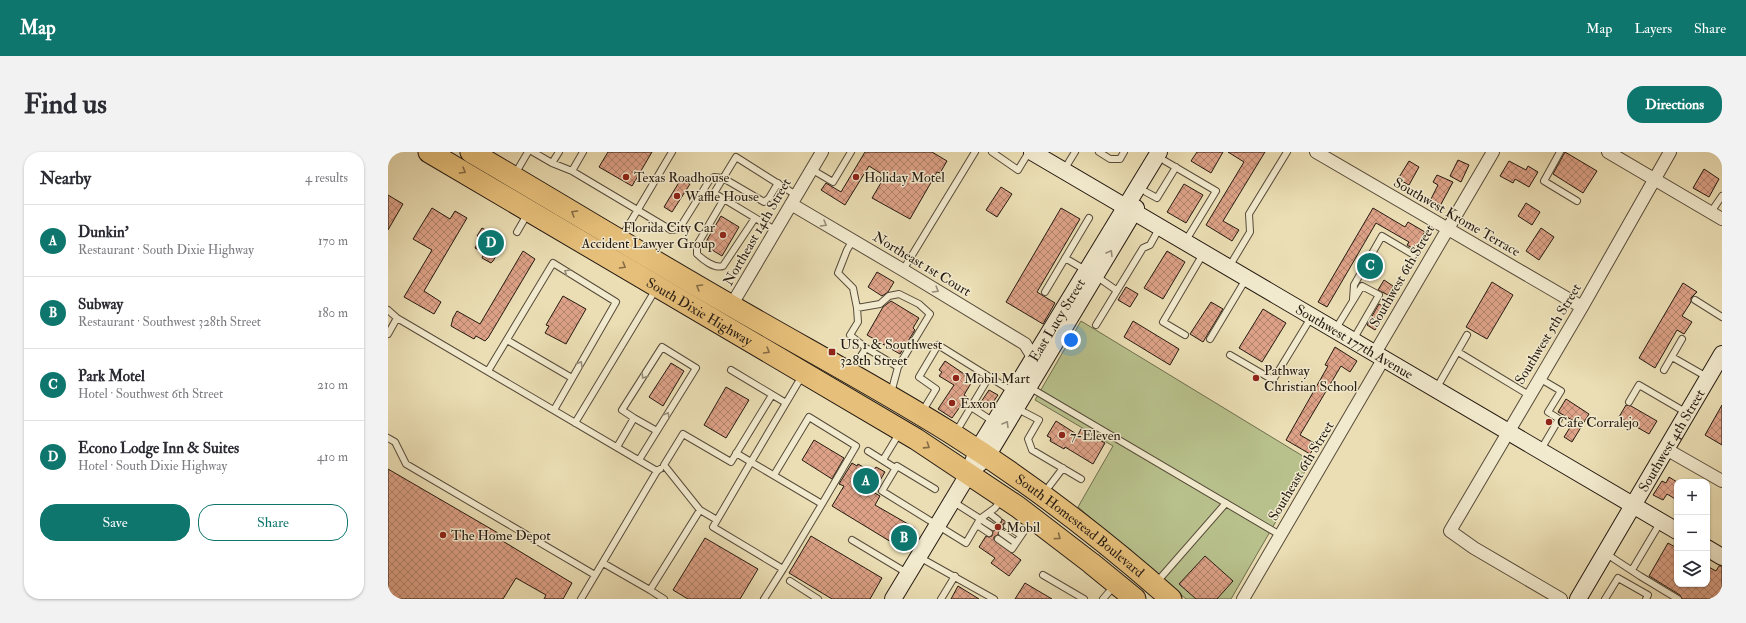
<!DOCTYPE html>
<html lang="en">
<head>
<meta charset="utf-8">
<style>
	body { margin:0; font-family:"IM FELL Double Pica",serif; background:#f2f2f3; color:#2b2b33 }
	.controls { position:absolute; right:12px; bottom:12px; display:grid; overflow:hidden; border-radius:8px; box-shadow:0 1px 3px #0004 }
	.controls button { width:36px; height:36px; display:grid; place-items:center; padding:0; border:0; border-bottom:1px solid #e1e1e2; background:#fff; color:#2b2b33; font:20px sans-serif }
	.you { position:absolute; left:683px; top:188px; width:14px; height:14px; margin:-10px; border:3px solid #fff; border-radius:50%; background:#1a73e8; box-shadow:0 0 0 6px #1a73e833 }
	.badge { display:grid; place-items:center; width:26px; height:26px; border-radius:50%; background:#0f766e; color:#fff; font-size:13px; font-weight:700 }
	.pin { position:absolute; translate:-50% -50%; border:2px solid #fff; box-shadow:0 1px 4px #0006 }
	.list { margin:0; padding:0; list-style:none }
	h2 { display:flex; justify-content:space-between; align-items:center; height:52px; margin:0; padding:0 16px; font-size:17px }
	h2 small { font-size:13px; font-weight:400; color:#7c7c81 }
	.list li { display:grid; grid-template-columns:26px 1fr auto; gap:12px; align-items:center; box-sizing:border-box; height:72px; padding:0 16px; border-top:1px solid #e1e1e2 }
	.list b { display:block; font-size:15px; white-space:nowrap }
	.list p { margin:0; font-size:13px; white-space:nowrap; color:#7c7c81 }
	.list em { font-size:13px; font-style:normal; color:#7c7c81 }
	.actions { display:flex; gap:8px; padding:12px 16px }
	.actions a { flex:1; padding:9px 0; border:1px solid #0f766e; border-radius:16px; text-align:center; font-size:14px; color:#0f766e }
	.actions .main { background:#0f766e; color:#fff }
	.icon { flex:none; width:22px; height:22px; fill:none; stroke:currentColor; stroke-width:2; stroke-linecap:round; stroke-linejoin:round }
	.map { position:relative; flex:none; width:1334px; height:447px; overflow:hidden; border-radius:16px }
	header { display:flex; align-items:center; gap:24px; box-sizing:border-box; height:56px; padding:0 20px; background:#0f766e; color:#fff }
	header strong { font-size:19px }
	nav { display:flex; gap:22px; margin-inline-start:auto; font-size:14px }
	.intro { display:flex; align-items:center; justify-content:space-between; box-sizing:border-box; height:96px; padding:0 24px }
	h1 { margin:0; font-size:28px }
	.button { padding:10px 18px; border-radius:16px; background:#0f766e; color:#fff; font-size:14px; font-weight:700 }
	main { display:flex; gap:24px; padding:0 24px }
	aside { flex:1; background:#fff; border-radius:16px; box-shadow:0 1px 3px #0004 }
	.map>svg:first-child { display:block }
	.green { fill:#b8c18c; stroke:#6e6e4e }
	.building { fill:url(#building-cross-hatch); stroke:#251a11 }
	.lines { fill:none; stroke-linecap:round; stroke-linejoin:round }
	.lane-casing { stroke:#564b3a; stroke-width:8 }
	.street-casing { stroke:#564b3a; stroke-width:14 }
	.secondary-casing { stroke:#251a11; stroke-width:18 }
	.highway-casing { stroke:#251a11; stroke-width:23 }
	.lane { stroke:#f2eace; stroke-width:6 }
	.street { stroke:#f2eace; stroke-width:12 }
	.secondary { stroke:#f2eace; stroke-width:16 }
	.highway { stroke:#e6bf7a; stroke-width:21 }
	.oneway { stroke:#866c46 }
	.oneway2 { stroke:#968c79 }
	.poi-dot { fill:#8f2418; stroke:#f2eace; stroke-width:1.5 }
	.labels { text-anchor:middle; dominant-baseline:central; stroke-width:3; stroke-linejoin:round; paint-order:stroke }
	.poi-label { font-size:14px; fill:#251a11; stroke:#f2eace; text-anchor:start }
	.street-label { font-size:14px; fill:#251a11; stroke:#f2eace }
</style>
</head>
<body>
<header>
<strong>Map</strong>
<nav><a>Map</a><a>Layers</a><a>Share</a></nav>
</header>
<div class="intro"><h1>Find us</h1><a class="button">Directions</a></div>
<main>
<aside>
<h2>Nearby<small>4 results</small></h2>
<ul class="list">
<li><span class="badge">A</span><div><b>Dunkin'</b><p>Restaurant · South Dixie Highway</p></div><em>170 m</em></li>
<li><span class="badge">B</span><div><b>Subway</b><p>Restaurant · Southwest 328th Street</p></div><em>180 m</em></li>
<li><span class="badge">C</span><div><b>Park Motel</b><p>Hotel · Southwest 6th Street</p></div><em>210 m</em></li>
<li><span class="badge">D</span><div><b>Econo Lodge Inn &amp; Suites</b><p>Hotel · South Dixie Highway</p></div><em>410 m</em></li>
</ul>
<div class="actions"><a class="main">Save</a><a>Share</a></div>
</aside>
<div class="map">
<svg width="1334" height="447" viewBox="0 0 1334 447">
	<defs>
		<pattern id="building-cross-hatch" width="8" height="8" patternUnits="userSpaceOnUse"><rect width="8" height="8" fill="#dca186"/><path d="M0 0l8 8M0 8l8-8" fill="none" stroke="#b2826c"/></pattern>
	</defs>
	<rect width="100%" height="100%" fill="#ebdeb4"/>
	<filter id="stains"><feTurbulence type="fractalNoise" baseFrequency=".005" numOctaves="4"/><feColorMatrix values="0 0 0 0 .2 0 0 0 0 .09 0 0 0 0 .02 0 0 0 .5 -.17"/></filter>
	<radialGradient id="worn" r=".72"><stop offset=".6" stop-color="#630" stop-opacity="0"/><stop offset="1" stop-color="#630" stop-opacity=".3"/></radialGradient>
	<path class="green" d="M693,169L923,309L843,447H798L690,355L725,294L647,248Z"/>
	<path class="building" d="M220,0H264L244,34L211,15Z
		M477,0H544L559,9L552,21L549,20L522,67L484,46L497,24L481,14L457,53L433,38L438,31L453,40Z
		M809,0H835L823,21L803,9Z
		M840,0H877L835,69L851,78L844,89L818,73L856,10Z
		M1177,0L1209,19L1195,41L1165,22Z
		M1070,8L1081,13L1073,30L1062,24Z
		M1021,9L1031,15L1021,33L1010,27Z
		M1121,9L1138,18L1140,14L1150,20L1141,35L1127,27L1125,31L1112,24Z
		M1316,17L1331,27L1321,45L1305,36Z
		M1049,23L1065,30L1052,54L1042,49L1050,33L1045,30Z
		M293,27L302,32L284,60L276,55Z
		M796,32L815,43L798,71L779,60Z
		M613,35L624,42L609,65L598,58Z
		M0,43L15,52L0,78Z
		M1138,51L1152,60L1144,73L1130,64Z
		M44,56L62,67L67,59L79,66L36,139L53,150L46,162L16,145L44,98L25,87Z
		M673,56L692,67L649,140L667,151L655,172L618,150Z
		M985,56L1017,75L1020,70L1037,80L1034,84L1038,86L1030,100L1019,93L1021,90L988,71L939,155L930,150Z
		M333,64L351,75L334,104L316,93Z
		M94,76L117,89L105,109L103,111L94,106L96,101L87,96L92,86L89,84Z
		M1153,76L1166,85L1151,108L1138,99Z
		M135,99L147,107L100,186L97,189L88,184L86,187L63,174L65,166L69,159L92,172Z
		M779,99L797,110L775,147L756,136Z
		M489,120L506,130L500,140L494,144L480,135Z
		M996,128L1005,134L1000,143L990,138Z
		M1104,130L1125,143L1099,187L1078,175Z
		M1295,131L1309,140L1303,146V150L1294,164L1304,170L1296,182L1289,178L1267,216L1251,206Z
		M738,135L750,142L742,155L730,148Z
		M175,144L198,157L178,192L157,181L161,174L158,173Z
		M503,149L531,166L525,176L527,178L512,202L479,183L495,155Z
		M823,150L835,157L815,190L802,182Z
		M991,152L1000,157L987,178L979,173Z
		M875,157L898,171L874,210L851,196Z
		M745,169L791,197L782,213L736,185Z
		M947,195L969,209L962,220L953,214L912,283L928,292L922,302L898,288L940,214L937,213Z
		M557,209L585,228L576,243L579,245L564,266L550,257L566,233L551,224L554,220L551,218Z
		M283,211L296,219L275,254L261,245Z
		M338,235L361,248L338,286L316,273Z
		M601,238L610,243L601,256L593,250Z
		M1178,247L1201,262L1184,290L1176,285L1186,269L1170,260Z
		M1238,253L1243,254L1269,269L1261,282L1231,265Z
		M1334,253V293L1317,283Z
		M668,269L690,283L693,277L717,291L705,312L677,295L676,297L662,289L663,286L659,284Z
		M426,288L456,306L444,327L414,308Z
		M464,311L469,314L470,312L484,320L488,315L497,320L485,340L492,344L487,353L527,376L522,385L520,384L513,396L444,354L456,334L451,332Z
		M0,317L110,381L108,385L184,431L175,447H156L158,443L128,426L115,447H0Z
		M1281,325L1289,330V348L1279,342L1275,348L1265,343L1274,329L1278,331Z
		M614,367L618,370L615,372L616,377L611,378L610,383L606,385V388L633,408L621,424L603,411L607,406L591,395L598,384L601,385L604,384L605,379L609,377L608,372L613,371Z
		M423,384L494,426L482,447H444L401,421Z
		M317,386L370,417L352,447H300L285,438Z
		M1280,391L1289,396V432H1319V414L1328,419L1331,414H1334V447H1294L1292,443L1261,424Z
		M817,404L845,429L829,447H808L791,432Z
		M637,431L642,434L664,447H627Z
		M570,434L591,447H563Z"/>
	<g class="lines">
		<defs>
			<path id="lane" d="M145,0L164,11L184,19L283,78L291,77L321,29L326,25L335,26L376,50L381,46L390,31
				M604,0L630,18L641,0
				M711,0L722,7H732L736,0
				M1172,0L1156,29L1189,49
				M777,9L828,39L797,90
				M164,11L171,0
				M423,17L445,30L463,0
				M676,18L687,0
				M184,19L195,0
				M127,22L140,0
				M758,40L769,46L788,15
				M336,47L309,93V102C315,108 327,117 335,114L367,66
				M1323,60L1334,44
				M387,78L326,41L348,5L408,43
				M129,80L140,61
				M233,86L284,0
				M465,88L459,98L450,121L465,136L469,156
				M677,106L699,119
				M841,115L862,80L861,62L899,0
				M515,118L587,0
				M708,124L728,138
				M657,140L701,66
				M511,142L531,152L542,162L510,215L478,196L462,183L470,170L469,156L492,152L501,144Z
				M965,147L966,133L994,84L1026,103
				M1307,148L1334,165
				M0,158L9,166L269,319
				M708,173L755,96L762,93L772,75
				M947,178L974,134L991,143L965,188
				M0,182L9,166
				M797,183L775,170L815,102
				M822,187L858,127
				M119,188L184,226
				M1070,200L1141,243
				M842,203L885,228L924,164
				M1284,205L1319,225
				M343,218L398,251
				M464,218L478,196
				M1276,218L1294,187
				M100,219L165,111L228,150L166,258
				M1151,226L1173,239L1160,260L1171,267L1152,299
				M641,235L892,383
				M1048,237L1079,183
				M503,241L510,215
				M1241,250L1251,233L1299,261
				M583,255L606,270
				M628,256L651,268L640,287L644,298L693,327
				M534,260L548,237L531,225L550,193L624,239
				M246,266L269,279
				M187,271L268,137
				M568,280L601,225
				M0,286L7,290L18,312L207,423
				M229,295L246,266L234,258L274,195L308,216L251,308
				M480,299L507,316
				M348,301L363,310L325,375L395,417L434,352
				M495,308L512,280
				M386,323L421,265L468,294L434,352L363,310L414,224
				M547,337L509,314L494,339L578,391L592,367L607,356L614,347
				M656,341L675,316
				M564,349L605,375
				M312,358L276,313L295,282L343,310L384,243
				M601,361L610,368
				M589,373L601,381
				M619,374L633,383
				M614,381L628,391L643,369
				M610,387L624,397L628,391
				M464,388L519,421
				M1217,401L1252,424L1290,447
				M531,405L606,447
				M215,411L262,438
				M1244,418L1272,371
				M655,423L696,447
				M402,429L430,447
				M768,431L838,351
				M193,447L269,319L272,317
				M276,447L262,438L312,358L329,368
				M376,447L395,417
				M553,447L567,424
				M715,447L726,434
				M1217,447L1230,426L1260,443L1258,447"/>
			<path id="street" d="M928,0L1194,155
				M1220,0L1334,67
				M403,52L515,118L637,192L645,205
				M343,154L434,0
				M987,201L1105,0
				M1278,297L1334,329
				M855,447L996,206
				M1173,447L1086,396L1062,379L1194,155L1282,0"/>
			<g id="secondary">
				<path id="s1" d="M644,0L1289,379"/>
				<path d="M591,312L604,296L748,56"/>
				<path d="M1319,396L1334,405"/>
				<path id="s2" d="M505,447L581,321L589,299L771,0"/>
				<path id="s3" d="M1190,447L1334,202"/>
			</g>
			<g id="highway">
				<path id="s4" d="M41,0L528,287L630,355L703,411L747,447"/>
				<path id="s5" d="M83,0C170,51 255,103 342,153C416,196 491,236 563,281C641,330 714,386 783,447"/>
			</g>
		</defs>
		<use href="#lane" class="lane-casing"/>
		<use href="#street" class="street-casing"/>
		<use href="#secondary" class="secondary-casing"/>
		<use href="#highway" class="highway-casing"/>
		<use href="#lane" class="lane"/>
		<use href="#street" class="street"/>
		<use href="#secondary" class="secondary"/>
		<use href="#highway" class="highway"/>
	</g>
	<defs><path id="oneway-chevron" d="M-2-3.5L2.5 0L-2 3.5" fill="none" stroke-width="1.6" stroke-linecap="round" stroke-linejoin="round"/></defs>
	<g class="oneway">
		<use href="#oneway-chevron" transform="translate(75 19) rotate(30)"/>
		<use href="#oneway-chevron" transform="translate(186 61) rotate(-149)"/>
		<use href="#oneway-chevron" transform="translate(235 114) rotate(31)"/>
		<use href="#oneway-chevron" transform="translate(311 135) rotate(-149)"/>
		<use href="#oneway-chevron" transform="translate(379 199) rotate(31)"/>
		<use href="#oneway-chevron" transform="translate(539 294) rotate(33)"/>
		<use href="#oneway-chevron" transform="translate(670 385) rotate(37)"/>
	</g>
	<g class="oneway2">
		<use href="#oneway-chevron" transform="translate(436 72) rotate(30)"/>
		<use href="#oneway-chevron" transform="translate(722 101) rotate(-59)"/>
		<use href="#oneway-chevron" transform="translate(179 120) rotate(-149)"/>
		<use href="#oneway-chevron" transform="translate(548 138) rotate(31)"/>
		<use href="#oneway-chevron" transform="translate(192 212) rotate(-60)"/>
		<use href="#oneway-chevron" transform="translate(256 224) rotate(122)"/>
		<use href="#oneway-chevron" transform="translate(279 263) rotate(-59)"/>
		<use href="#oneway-chevron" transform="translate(618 272) rotate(-59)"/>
	</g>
	<g class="poi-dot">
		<circle cx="238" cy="25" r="4"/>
		<circle cx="468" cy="25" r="4"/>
		<circle cx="289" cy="44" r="4"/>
		<circle cx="335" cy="83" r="4"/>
		<rect x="440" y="196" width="8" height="8" rx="2"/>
		<circle cx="568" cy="226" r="4"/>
		<circle cx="868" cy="226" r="4"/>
		<circle cx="564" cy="251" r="4"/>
		<circle cx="1161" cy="270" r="4"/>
		<circle cx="674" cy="283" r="4"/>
		<circle cx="610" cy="375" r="4"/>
		<circle cx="55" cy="383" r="4"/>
	</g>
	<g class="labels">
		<g class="poi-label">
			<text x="246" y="25">Texas Roadhouse</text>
			<text x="476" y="25">Holiday Motel</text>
			<text x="297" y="44">Waffle House</text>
			<text x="327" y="75" text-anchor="end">Florida City Car<tspan x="327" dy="16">Accident Lawyer Group</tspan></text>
			<text x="452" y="192">US 1 &amp; Southwest<tspan x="452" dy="16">328th Street</tspan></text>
			<text x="876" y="218">Pathway<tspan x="876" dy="16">Christian School</tspan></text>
			<text x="576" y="226">Mobil Mart</text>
			<text x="572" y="251">Exxon</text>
			<text x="1169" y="270">Cafe Corralejo</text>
			<text x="682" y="283">7-Eleven</text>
			<text x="618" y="375">Mobil</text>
			<text x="63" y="383">The Home Depot</text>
		</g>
		<g class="street-label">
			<text transform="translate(1069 65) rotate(30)">Southwest Krome Terrace</text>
			<text transform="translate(369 80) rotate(-60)">Northeast 14th Street</text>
			<text transform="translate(534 112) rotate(31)">Northeast 1st Court</text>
			<text transform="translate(1014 124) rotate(-60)">Southwest 6th Street</text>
			<text stroke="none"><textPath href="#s4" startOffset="314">South Dixie Highway</textPath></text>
			<text stroke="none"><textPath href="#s2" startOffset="324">East Lucy Street</textPath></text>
			<text transform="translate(1160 182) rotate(-59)">Southwest 5th Street</text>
			<text stroke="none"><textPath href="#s1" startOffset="374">Southwest 177th Avenue</textPath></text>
			<text stroke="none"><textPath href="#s3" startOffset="184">Southwest 4th Street</textPath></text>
			<text transform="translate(913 319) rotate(-59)">Southeast 6th Street</text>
			<text stroke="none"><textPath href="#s5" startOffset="715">South Homestead Boulevard</textPath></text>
		</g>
	</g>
	<rect width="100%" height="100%" filter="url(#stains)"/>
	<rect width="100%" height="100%" fill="url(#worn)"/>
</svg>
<div class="controls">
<button>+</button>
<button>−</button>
<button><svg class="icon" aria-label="layers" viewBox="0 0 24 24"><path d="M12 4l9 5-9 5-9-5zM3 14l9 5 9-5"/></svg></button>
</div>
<div class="you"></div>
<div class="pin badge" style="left:478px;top:329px">A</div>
<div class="pin badge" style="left:516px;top:386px">B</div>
<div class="pin badge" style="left:982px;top:114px">C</div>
<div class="pin badge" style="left:103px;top:91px">D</div>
</div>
</main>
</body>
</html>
